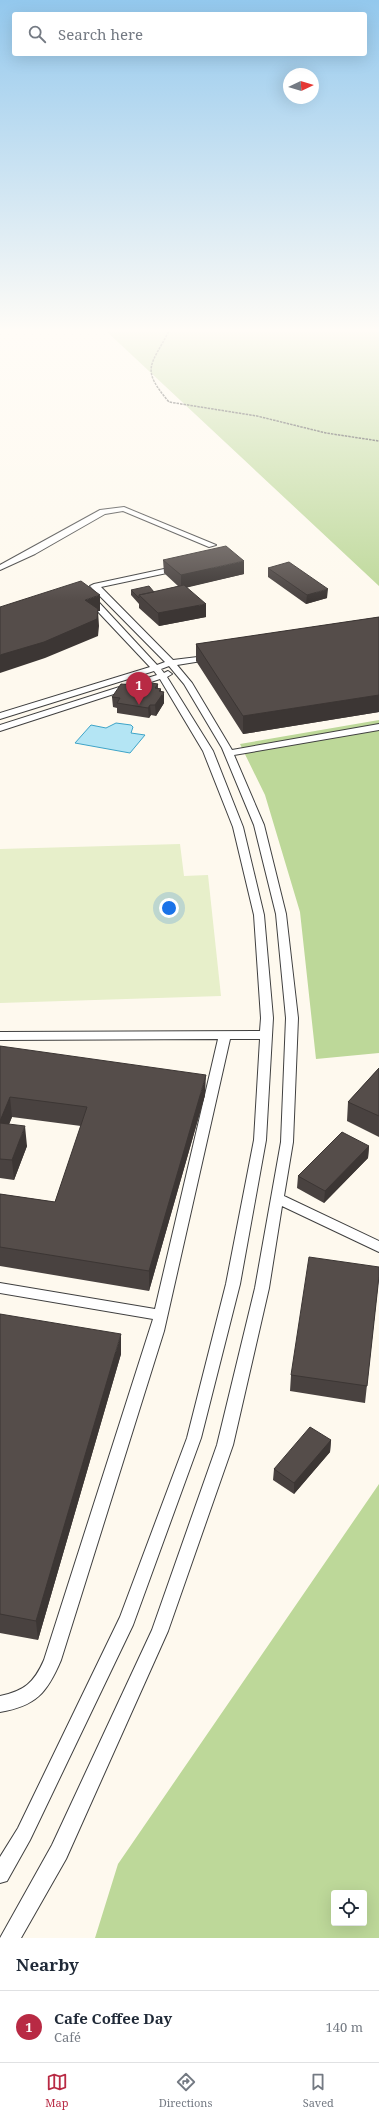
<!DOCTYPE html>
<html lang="en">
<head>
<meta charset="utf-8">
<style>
	body { margin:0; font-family:"Noto Serif",serif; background:#f2f2f3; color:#1f2937 }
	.controls { position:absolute; right:12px; bottom:12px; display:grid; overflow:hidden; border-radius:4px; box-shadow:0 4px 16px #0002 }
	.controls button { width:36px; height:36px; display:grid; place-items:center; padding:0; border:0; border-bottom:1px solid #e0e1e3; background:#fff; color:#1f2937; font:20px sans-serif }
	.compass { position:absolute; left:283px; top:68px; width:36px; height:36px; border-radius:50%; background:#fff; box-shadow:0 4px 16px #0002; rotate:86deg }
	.you { position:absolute; left:169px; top:908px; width:14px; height:14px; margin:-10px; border:3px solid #fff; border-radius:50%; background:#1a73e8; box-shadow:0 0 0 6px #1a73e833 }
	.badge { display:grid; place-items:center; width:26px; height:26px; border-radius:50%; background:#b82a44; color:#fff; font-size:13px; font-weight:700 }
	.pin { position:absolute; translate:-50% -33px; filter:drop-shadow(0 1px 2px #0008) }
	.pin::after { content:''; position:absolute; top:21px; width:14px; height:12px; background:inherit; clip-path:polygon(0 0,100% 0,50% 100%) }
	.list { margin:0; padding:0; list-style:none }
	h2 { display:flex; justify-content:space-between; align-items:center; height:52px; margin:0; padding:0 16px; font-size:17px }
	h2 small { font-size:13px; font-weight:400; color:#747a83 }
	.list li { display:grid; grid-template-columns:26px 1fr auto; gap:12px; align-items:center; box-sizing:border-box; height:72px; padding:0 16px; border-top:1px solid #e0e1e3 }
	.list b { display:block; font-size:15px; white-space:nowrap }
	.list p { margin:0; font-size:13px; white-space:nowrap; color:#747a83 }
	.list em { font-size:13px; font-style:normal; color:#747a83 }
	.icon { flex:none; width:22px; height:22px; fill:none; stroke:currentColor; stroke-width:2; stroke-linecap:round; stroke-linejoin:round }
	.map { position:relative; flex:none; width:379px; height:1938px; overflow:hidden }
	.search { position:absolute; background:#fff; box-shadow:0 4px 16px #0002; left:12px; right:12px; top:12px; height:44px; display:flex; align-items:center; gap:10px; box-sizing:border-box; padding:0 14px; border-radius:4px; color:#747a83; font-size:15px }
	.sheet { height:124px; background:#fff }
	nav { display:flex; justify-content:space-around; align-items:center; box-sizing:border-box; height:56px; border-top:1px solid #e0e1e3; background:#fff; font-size:11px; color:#747a83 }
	nav a { display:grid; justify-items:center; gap:2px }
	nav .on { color:#b82a44 }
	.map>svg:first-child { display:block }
	.forest { fill:#bdd899; fill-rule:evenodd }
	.pitch { fill:#e7efca }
	.water { fill:#b4e5f4; stroke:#3ea4c8 }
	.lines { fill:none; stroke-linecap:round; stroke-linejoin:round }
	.lane-casing { stroke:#404040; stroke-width:2 }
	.path { stroke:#2f2f2f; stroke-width:1.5; stroke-dasharray:2.5 1; stroke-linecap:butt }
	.lane { fill:#fff; fill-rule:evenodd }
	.wall { fill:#494240 }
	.shaded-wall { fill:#3c3634 }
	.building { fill:#554d4a; stroke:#3c3634 }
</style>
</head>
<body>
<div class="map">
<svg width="379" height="1938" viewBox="0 0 379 1938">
	<rect width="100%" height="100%" fill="#fef9ee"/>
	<path class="forest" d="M104,329H379V586Z
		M379,720V1053L316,1059L300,912L265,795L240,744Z
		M379,1484V1938H95L118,1864ZM334,1893H364V1923H334Z"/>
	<path class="pitch" d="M180,844L184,876L208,875L221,996L0,1003V849Z"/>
	<path class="water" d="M116,723L131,725L133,727L131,733L145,735L130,753L75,743L91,725L106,728Z"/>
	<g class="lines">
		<defs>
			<path id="lane" d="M124,507L216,545L209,547L123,511L105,514L35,554L0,570V565L100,510Z
				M178,566H181V570L101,587L173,660L214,655V659L177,665L192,683L232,750L379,724V730L234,755L264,825L286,914L298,1018L293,1142L284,1196L379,1241V1252L282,1206L269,1288L233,1445L168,1631L66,1859L21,1938H0L52,1845L152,1630L217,1445L255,1288L281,1142L286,1018L276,914L254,825L222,748L184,684L169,666L161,669L164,673L168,671L172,674L167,677L213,751L243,827L264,915L273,1018L266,1140L240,1284L201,1438L133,1625L30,1840L7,1881L0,1883V1857L18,1828L120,1617L187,1438L226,1284L254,1140L260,1039H230L164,1331L61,1660C47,1693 36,1706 0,1712V1696C24,1691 34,1683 44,1660L153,1319L0,1293V1283L155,1309L218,1039L0,1040V1032L260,1031L261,1018L254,915L233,827L203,751L160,679L0,731V725L157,675L154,671L0,719V713L150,667L87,600V596H93L157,665L165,662L90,586L94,584Z"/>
		</defs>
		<use href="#lane" class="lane-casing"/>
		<path class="path" d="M167,329L169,331C151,366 140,368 169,402L257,416L326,433L379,441"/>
		<use href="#lane" class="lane"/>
	</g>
	<path class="wall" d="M163,560L244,574L187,587L206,617L159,626L139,608V604L131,595V590L154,592L178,586L164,573Z
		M268,568L327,598L306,604L268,577Z
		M379,617V712L243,734L196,661V644Z
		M158,684V688L161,689V692L164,703L156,716L151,715L149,718L117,713V708L113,707L112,697L137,685Z
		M0,1046L205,1095L149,1291L0,1266V1194L55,1202L81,1126L12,1117L9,1124L27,1146L14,1180L0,1178Z
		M379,1068V1137L347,1121L348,1102Z
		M369,1146L368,1158L324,1203L297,1188L298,1176Z
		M379,1276L365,1403L290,1391L291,1375Z
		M0,1314L121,1354L38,1640L0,1633Z
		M331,1440L330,1452L294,1494L273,1480L274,1469Z"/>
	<path class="shaded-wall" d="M244,561V574L181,589V575Z
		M328,589L327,598L306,604L307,595Z
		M100,595V611H98L99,626L98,636L45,658L0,673V655L85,600Z
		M206,604V617L159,626L158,613Z
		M161,689V697L164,692V703L156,716L155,705L159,691Z
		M379,695V712L243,734V716Z
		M150,705L151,715L149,718L148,708Z
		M206,1075L205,1095L149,1291V1271Z
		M10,1097L12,1117L2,1142L0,1121Z
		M25,1126L27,1146L14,1180L12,1160Z
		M369,1146L368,1158L324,1203L325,1191Z
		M121,1334V1354L38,1640L36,1621Z
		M331,1440L330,1452L294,1494V1483Z"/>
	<path class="building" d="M226,546L244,561L181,575L163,560Z
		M289,562L328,589L307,595L268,568Z
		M81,581L100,595L85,600L98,609L97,619L44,642L0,655V607Z
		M184,585L206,604L158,613L139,595Z
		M149,586L154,592L139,595V598L131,590Z
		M379,617V695L243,716L196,644Z
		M139,681L158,684L155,688L161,689L159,691L164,692L155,705H150L148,708L117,703L120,698L112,697L121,684L137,685Z
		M0,1046L206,1075L149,1271L0,1247V1194L55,1202L87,1107L10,1097L0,1121Z
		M379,1068V1116L348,1102Z
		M0,1123L25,1126L12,1160L0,1159Z
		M342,1132L369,1146L325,1191L298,1176Z
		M309,1257L379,1267V1276L367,1386L291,1375Z
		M0,1314L121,1334L36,1621L0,1614Z
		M310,1427L331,1440L294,1483L274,1469Z"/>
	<linearGradient id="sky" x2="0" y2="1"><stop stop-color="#93c8ed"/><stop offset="0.55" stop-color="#fffcf7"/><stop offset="1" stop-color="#fffcf7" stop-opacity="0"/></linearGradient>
	<rect width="379" height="601" fill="url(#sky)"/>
</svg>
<div class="controls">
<button><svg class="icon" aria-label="locate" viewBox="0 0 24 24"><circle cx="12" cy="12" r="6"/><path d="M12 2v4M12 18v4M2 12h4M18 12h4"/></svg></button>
</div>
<svg class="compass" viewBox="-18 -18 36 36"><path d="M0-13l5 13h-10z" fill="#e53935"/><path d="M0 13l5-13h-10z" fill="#747a83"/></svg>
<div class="you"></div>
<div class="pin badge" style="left:139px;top:705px">1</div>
<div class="search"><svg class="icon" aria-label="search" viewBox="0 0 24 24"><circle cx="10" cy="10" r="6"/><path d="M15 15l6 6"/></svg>Search here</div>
</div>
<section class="sheet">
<h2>Nearby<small></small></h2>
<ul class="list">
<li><span class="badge">1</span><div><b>Cafe Coffee Day</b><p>Café</p></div><em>140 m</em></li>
</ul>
</section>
<nav>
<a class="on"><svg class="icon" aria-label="map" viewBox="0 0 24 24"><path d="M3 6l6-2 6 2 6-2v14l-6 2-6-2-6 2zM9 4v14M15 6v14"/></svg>Map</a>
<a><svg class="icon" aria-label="directions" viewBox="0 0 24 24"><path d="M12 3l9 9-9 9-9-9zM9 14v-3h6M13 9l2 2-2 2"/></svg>Directions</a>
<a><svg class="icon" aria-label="saved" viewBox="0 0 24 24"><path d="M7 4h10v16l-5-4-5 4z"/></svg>Saved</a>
</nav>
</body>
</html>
